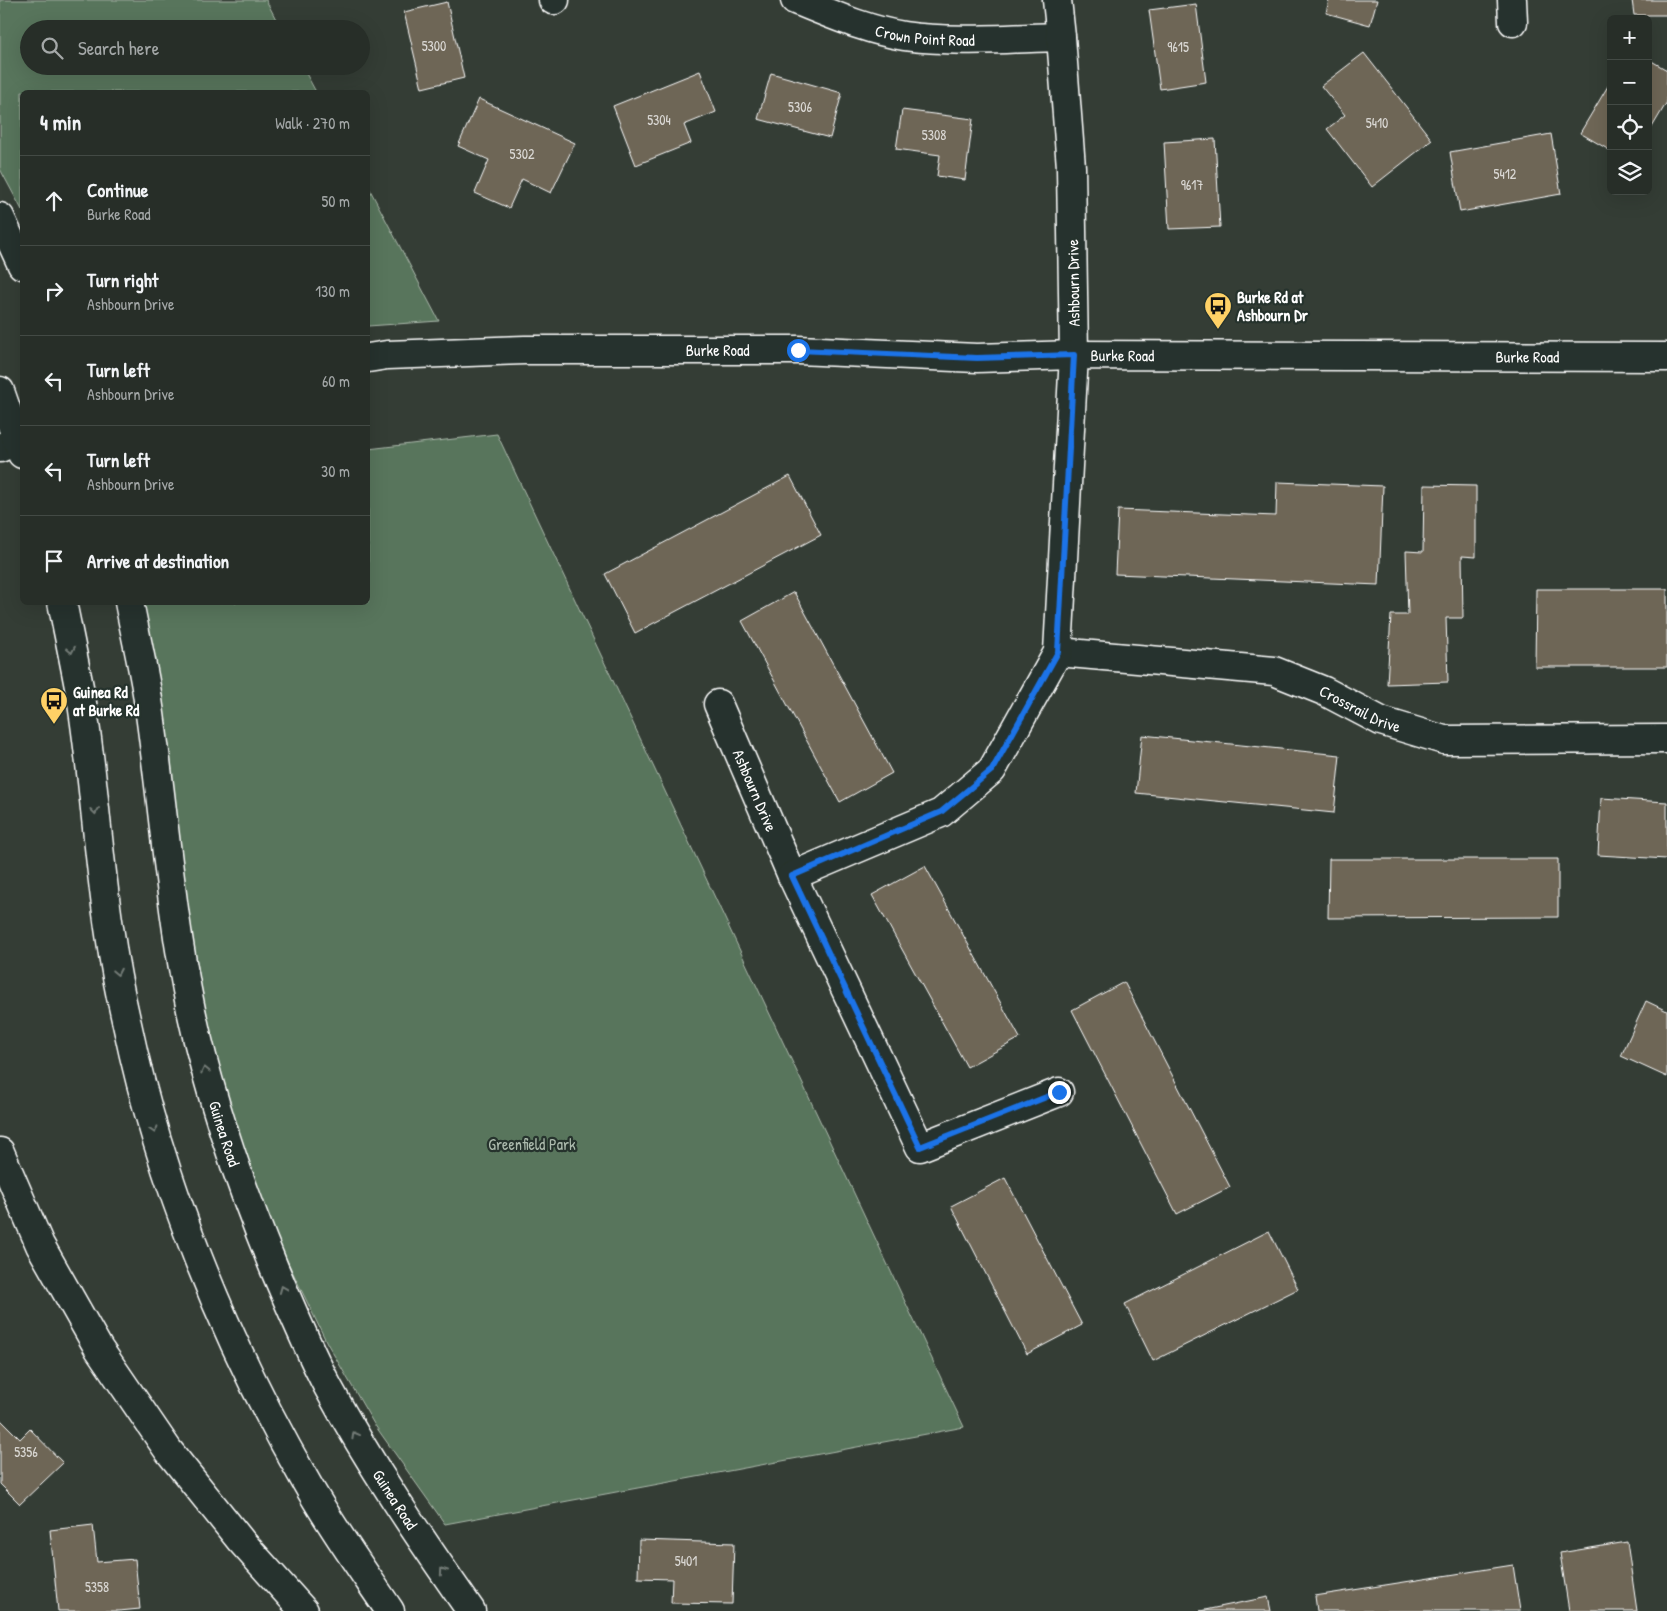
<!DOCTYPE html>
<html lang="en">
<head>
<meta charset="utf-8">
<style>
	body { margin:0; font-family:"Patrick Hand",sans-serif; background:#333a34; color:#f1f3f6 }
	.controls { position:absolute; right:15px; top:15px; display:grid; overflow:hidden; border-radius:8px; box-shadow:0 5px 20px #0002 }
	.controls button { width:45px; height:45px; display:grid; place-items:center; padding:0; border:0; border-bottom:1px solid #434a45; background:#272e28; color:#f1f3f6; font:25px sans-serif }
	.stop { position:absolute; width:15px; height:15px; margin:-11px; border:4px solid #1a73e8; border-radius:50%; background:#fff }
	.stop.end { background:#1a73e8; border-color:#fff; box-shadow:0 1px 5px #0008 }
	.list { margin:0; padding:0; list-style:none }
	h2 { display:flex; justify-content:space-between; align-items:center; height:65px; margin:0; padding:0 20px; font-size:21px }
	h2 small { font-size:16px; font-weight:400; color:#a4a8a8 }
	.list li { display:grid; grid-template-columns:32px 1fr auto; gap:15px; align-items:center; box-sizing:border-box; height:90px; padding:0 20px; border-top:1px solid #434a45 }
	.list b { display:block; font-size:19px; white-space:nowrap }
	.list p { margin:0; font-size:16px; white-space:nowrap; color:#a4a8a8 }
	.list em { font-size:16px; font-style:normal; color:#a4a8a8 }
	.icon { flex:none; width:28px; height:28px; fill:none; stroke:currentColor; stroke-width:2; stroke-linecap:round; stroke-linejoin:round }
	.map { position:relative; flex:none; width:1667px; height:1611px; overflow:hidden }
	.search { position:absolute; background:#272e28; box-shadow:0 5px 20px #0002; left:20px; top:20px; width:350px; height:55px; display:flex; align-items:center; gap:12px; box-sizing:border-box; padding:0 18px; border-radius:28px; color:#a4a8a8; font-size:19px }
	.panel { position:absolute; background:#272e28; box-shadow:0 5px 20px #0002; left:20px; top:90px; width:350px; height:515px; border-radius:8px }
	.map>svg:first-child { display:block }
	.green { fill:#58745b; stroke:#acbaad }
	.building { fill:#6e6657; stroke:#fff }
	.lines { fill:none; stroke-linecap:round; stroke-linejoin:round }
	.minor-casing { stroke:#fff; stroke-width:31 }
	.major-casing { stroke:#fff; stroke-width:31 }
	.minor { stroke:#26332d; stroke-width:28 }
	.major { stroke:#26332d; stroke-width:28 }
	.oneway { stroke:#727a76 }
	.route { stroke:#1a73e8; stroke-width:6 }
	.labels { text-anchor:middle; dominant-baseline:central; stroke-width:4.5; stroke-linejoin:round; paint-order:stroke }
	.number-label { font-size:14px; fill:#dbd9d5 }
	.street-label { font-size:16px; fill:#fff; stroke:#26332d }
	.poi-label { font-size:16px; font-weight:bold; fill:#fff; stroke:#26332d; text-anchor:start }
	.park-label { font-size:16px; fill:#acbaad; stroke:#26332d }
</style>
</head>
<body>
<div class="map">
<svg width="1667" height="1611" viewBox="0 0 1667 1611">
	<rect width="100%" height="100%" fill="#343d35"/>
	<filter id="ink" filterUnits="userSpaceOnUse"><feTurbulence type="fractalNoise" baseFrequency=".02" numOctaves="2"/><feDisplacementMap in="SourceGraphic" scale="10" xChannelSelector="R" yChannelSelector="G"/><feConvolveMatrix kernelMatrix="1 2 1 2 8 2 1 2 1" color-interpolation-filters="sRGB"/></filter>
	<g filter="url(#ink)">
		<path class="green" d="M0,0H266L281,29H29V66H302L316,92H22V210L0,169Z
			M368,186L439,321L368,326Z
			M497,434L964,1427L445,1524L374,1424L327,1343L279,1244L240,1142L217,1067L198,991L126,603L368,602V449Z"/>
		<path class="building" d="M1329,0H1377L1370,25L1326,13Z
			M1632,0H1667V15H1634Z
			M447,2L464,78L422,88L404,12Z
			M1196,4L1206,82L1160,89L1149,10Z
			M1364,53L1432,140L1372,187L1327,129L1345,115L1321,86Z
			M1648,59L1667,70V102L1648,134Z
			M700,71L716,112L684,125L691,143L636,165L613,106Z
			M771,73L842,93L830,138L758,119Z
			M1611,81V151L1580,133Z
			M479,99L575,143L551,193L522,179L509,208L475,193L489,160L458,146Z
			M902,110L973,119L965,180L937,176L940,155L896,149Z
			M1551,134L1561,194L1460,212L1450,152Z
			M1215,139L1220,227L1169,229L1164,142Z
			M790,476L821,535L635,633L605,574Z
			M1277,482L1383,486L1379,585L1115,574L1118,510L1276,516Z
			M1424,485L1476,486V557L1462,556L1463,618H1446L1448,682L1387,684L1391,615H1408L1406,551L1423,552Z
			M1536,589H1667V667H1535Z
			M794,592L892,773L840,802L742,621Z
			M1142,735L1340,755L1334,813L1136,793Z
			M1601,798L1667,802V859L1598,855Z
			M1329,859H1558V917L1328,918Z
			M925,866L1020,1038L967,1067L872,895Z
			M1124,982L1230,1187L1177,1214L1072,1010Z
			M1646,1001L1667,1011V1077L1621,1056Z
			M1005,1178L1082,1325L1027,1354L951,1206Z
			M1269,1231L1298,1289L1153,1361L1125,1304Z
			M0,1419L20,1439L30,1429L63,1463L20,1504L0,1484Z
			M93,1525L97,1562L135,1559L140,1609L119,1611H58L50,1530Z
			M639,1540L734,1543L732,1604L671,1603L672,1579L638,1578Z
			M1627,1542L1637,1611H1569L1560,1553Z
			M1513,1565L1520,1611H1317L1315,1596Z
			M1268,1597L1271,1611H1200Z"/>
		<g class="lines">
			<defs>
				<g id="minor">
					<path d="M553,0H555"/>
					<path id="s1" d="M795,0C831,14 866,30 904,36C953,43 1012,38 1061,37"/>
					<path d="M1512,0L1513,22"/>
					<path d="M0,448L18,440"/>
					<path id="s2" d="M1058,652L1274,671L1324,691L1381,721L1444,740L1667,739"/>
					<path id="s3" d="M718,704L792,876L920,1147L1059,1092"/>
					<path d="M792,876L941,813L992,770L1058,652L1074,355L1071,167L1061,37L1057,0"/>
					<path d="M0,1152L40,1245L99,1349L168,1450L241,1541L304,1611"/>
				</g>
				<g id="major">
					<path d="M0,217L22,265"/>
					<path id="s4" d="M368,358L387,355L525,350H798L977,358L1074,355L1667,357"/>
					<path d="M0,391L22,454"/>
					<path d="M62,602C69,636 76,670 82,703C94,780 98,857 110,934C114,964 120,994 127,1024C160,1181 225,1341 305,1480C330,1525 361,1568 390,1611"/>
					<path id="s5" d="M129,602C135,633 142,663 147,693C163,799 169,905 191,1010C210,1099 240,1185 274,1268C291,1308 308,1349 328,1387C370,1465 420,1538 471,1611"/>
				</g>
			</defs>
			<use href="#minor" class="minor-casing"/>
			<use href="#major" class="major-casing"/>
			<use href="#minor" class="minor"/>
			<use href="#major" class="major"/>
		</g>
		<defs><path id="oneway-chevron" d="M-2-3.5L2.5 0L-2 3.5" fill="none" stroke-width="1.6" stroke-linecap="round" stroke-linejoin="round" transform="scale(1.25)"/></defs>
		<g class="oneway">
			<use href="#oneway-chevron" transform="translate(71 650) rotate(79)"/>
			<use href="#oneway-chevron" transform="translate(95 811) rotate(83)"/>
			<use href="#oneway-chevron" transform="translate(117 972) rotate(79)"/>
			<use href="#oneway-chevron" transform="translate(205 1070) rotate(-103)"/>
			<use href="#oneway-chevron" transform="translate(154 1130) rotate(73)"/>
			<use href="#oneway-chevron" transform="translate(283 1289) rotate(-112)"/>
			<use href="#oneway-chevron" transform="translate(355 1435) rotate(-119)"/>
			<use href="#oneway-chevron" transform="translate(443 1571) rotate(-125)"/>
		</g>
	</g>
	<g class="lines" filter="url(#ink)">
		<path class="route" d="M798,350L977,358L1074,355L1058,652L992,770L941,812L792,876L920,1147L1059,1092"/>
	</g>
	<defs>
		<symbol id="bus-pin" viewBox="-11 -11 22 30"><path d="M0 17L-7.5 6A9.5 9.5 0 1 1 7.5 6Z" fill="#ffd166" stroke="#26332d"/><path d="M-5-6H5V4H4V6H2V4H-2V6H-4V4H-5ZM-3.5-4V0h7V-4ZM-3.5 1.2v1.5H-2V1.2ZM2 1.2v1.5H3.5V1.2Z" fill="#111"/></symbol>
	</defs>
	<g fill-rule="evenodd">
		<use href="#bus-pin" x="1202" y="290" width="32" height="43"/>
		<use href="#bus-pin" x="38" y="685" width="32" height="43"/>
	</g>
	<g class="labels">
		<g class="number-label">
			<text x="434" y="45">5300</text>
			<text x="1178" y="46">9615</text>
			<text x="800" y="106">5306</text>
			<text x="659" y="119">5304</text>
			<text x="1377" y="122">5410</text>
			<text x="934" y="134">5308</text>
			<text x="522" y="153">5302</text>
			<text x="1505" y="173">5412</text>
			<text x="1192" y="184">9617</text>
			<text x="26" y="1451">5356</text>
			<text x="686" y="1560">5401</text>
			<text x="97" y="1586">5358</text>
		</g>
		<g class="street-label">
			<text stroke="none"><textPath href="#s1" startOffset="136">Crown Point Road</textPath></text>
			<text transform="translate(1073 283) rotate(-91)">Ashbourn Drive</text>
			<text stroke="none"><textPath href="#s4" startOffset="350">Burke Road</textPath></text>
			<text stroke="none"><textPath href="#s4" startOffset="755">Burke Road</textPath></text>
			<text stroke="none"><textPath href="#s4" startOffset="1160">Burke Road</textPath></text>
			<text stroke="none"><textPath href="#s2" startOffset="311">Crossrail Drive</textPath></text>
			<text stroke="none"><textPath href="#s3" startOffset="94">Ashbourn Drive</textPath></text>
			<text stroke="none"><textPath href="#s5" startOffset="541">Guinea Road</textPath></text>
			<text stroke="none"><textPath href="#s5" startOffset="946">Guinea Road</textPath></text>
		</g>
		<g class="poi-label">
			<text x="1237" y="297">Burke Rd at<tspan x="1237" dy="18">Ashbourn Dr</tspan></text>
			<text x="73" y="692">Guinea Rd<tspan x="73" dy="18">at Burke Rd</tspan></text>
		</g>
		<g class="park-label">
			<text x="532" y="1144">Greenfield Park</text>
		</g>
	</g>
</svg>
<div class="controls">
<button>+</button>
<button>−</button>
<button><svg class="icon" aria-label="locate" viewBox="0 0 24 24"><circle cx="12" cy="12" r="6"/><path d="M12 2v4M12 18v4M2 12h4M18 12h4"/></svg></button>
<button><svg class="icon" aria-label="layers" viewBox="0 0 24 24"><path d="M12 4l9 5-9 5-9-5zM3 14l9 5 9-5"/></svg></button>
</div>
<div class="stop" style="left:798px;top:350px"></div>
<div class="stop end" style="left:1059px;top:1092px"></div>
<div class="search"><svg class="icon" aria-label="search" viewBox="0 0 24 24"><circle cx="10" cy="10" r="6"/><path d="M15 15l6 6"/></svg>Search here</div>
<section class="panel">
<h2>4 min<small>Walk · 270 m</small></h2>
<ul class="list">
<li><svg class="icon" aria-label="ahead" viewBox="0 0 24 24"><path d="M12 20V5M6 11l6-6 6 6"/></svg><div><b>Continue</b><p>Burke Road</p></div><em>50 m</em></li>
<li><svg class="icon" aria-label="right" viewBox="0 0 24 24"><path d="M7 20v-9h11M14 6l5 5-5 5"/></svg><div><b>Turn right</b><p>Ashbourn Drive</p></div><em>130 m</em></li>
<li><svg class="icon" aria-label="left" viewBox="0 0 24 24"><path d="M17 20v-9H6M10 6l-5 5 5 5"/></svg><div><b>Turn left</b><p>Ashbourn Drive</p></div><em>60 m</em></li>
<li><svg class="icon" aria-label="left" viewBox="0 0 24 24"><path d="M17 20v-9H6M10 6l-5 5 5 5"/></svg><div><b>Turn left</b><p>Ashbourn Drive</p></div><em>30 m</em></li>
<li><svg class="icon" aria-label="arrive" viewBox="0 0 24 24"><path d="M6 21V4h12l-3 4 3 4H6"/></svg><div><b>Arrive at destination</b></div></li>
</ul>
</section>
</div>
</body>
</html>
